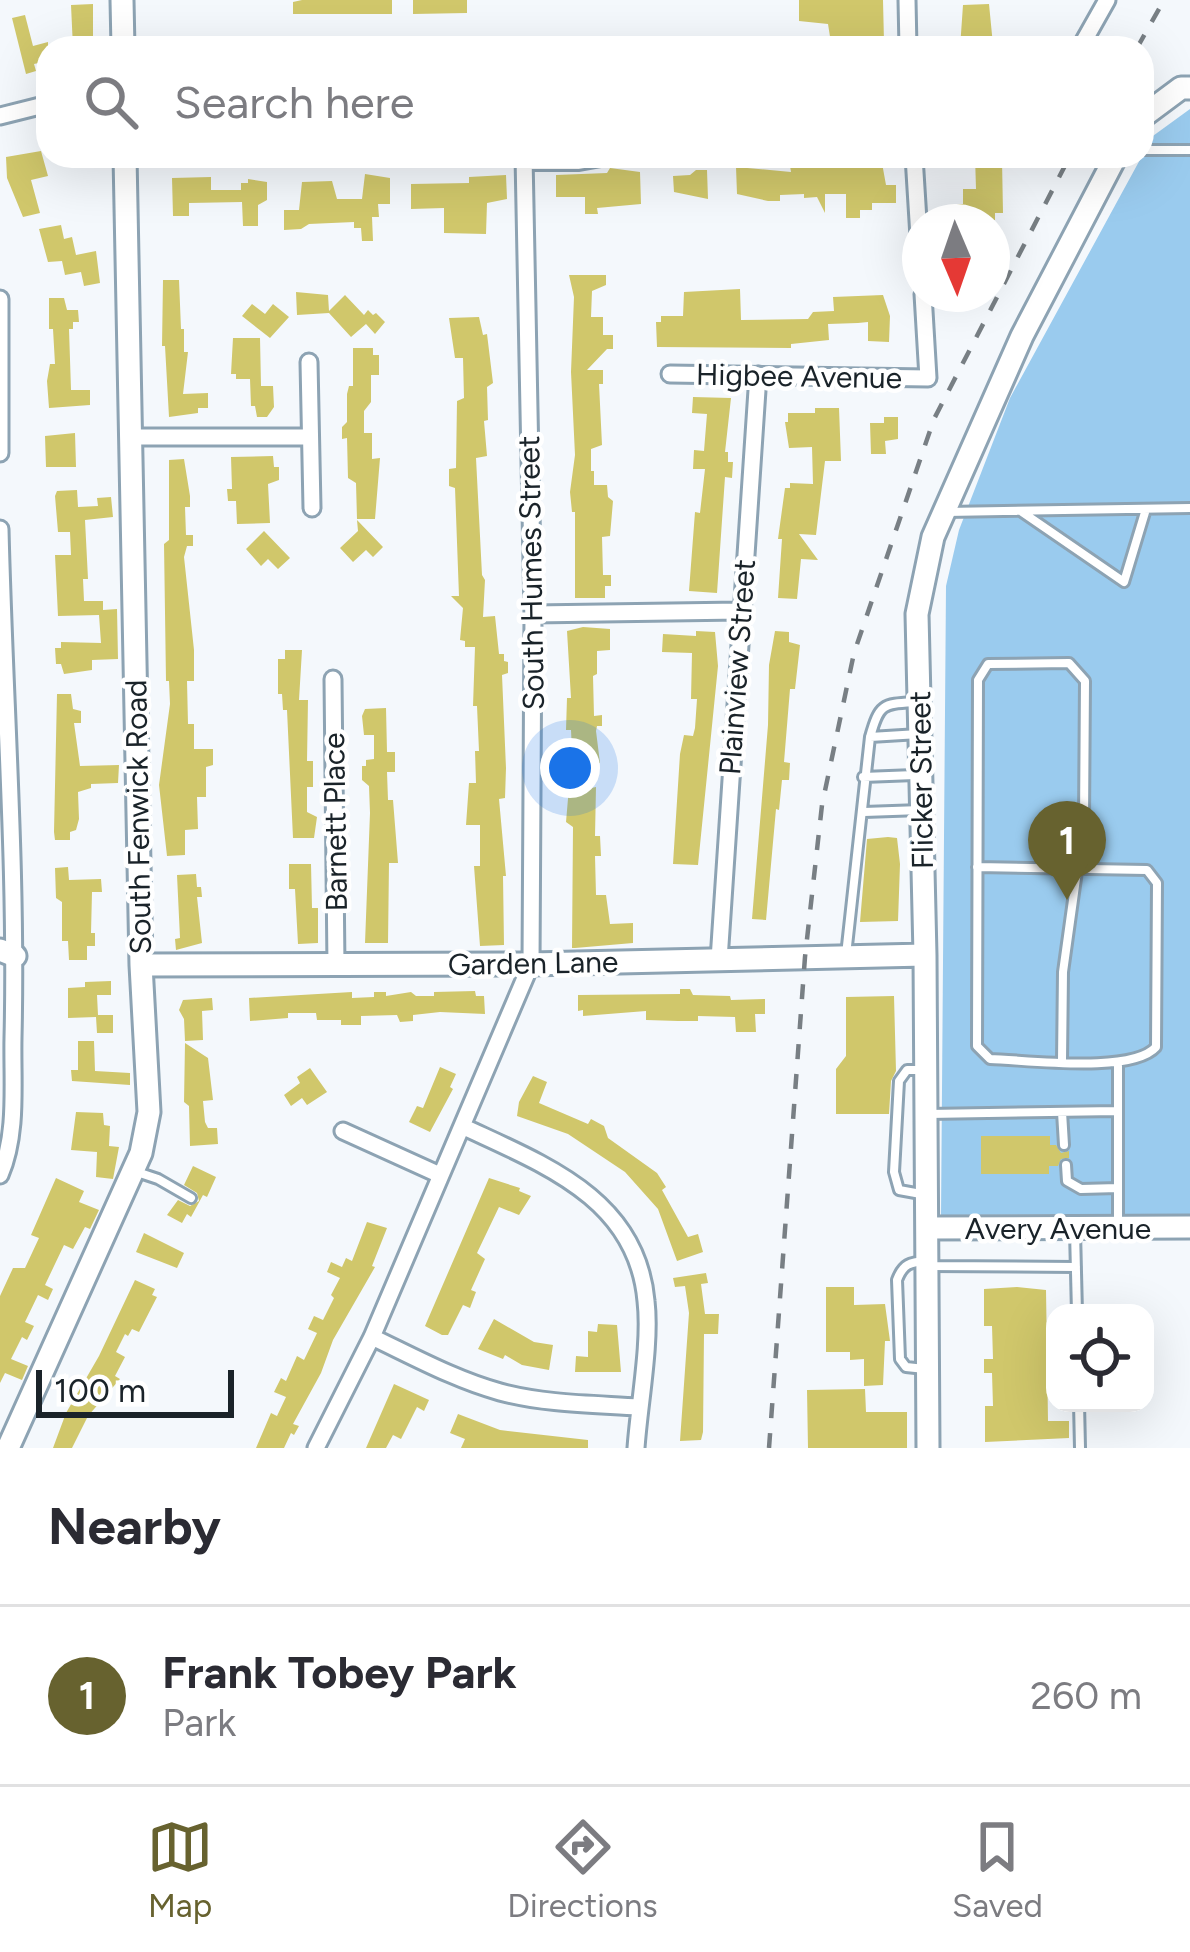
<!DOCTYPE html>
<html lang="en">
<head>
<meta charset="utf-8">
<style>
	body { margin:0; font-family:Figtree,sans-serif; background:#f2f2f3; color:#2b2b33 }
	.controls { position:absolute; right:36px; bottom:36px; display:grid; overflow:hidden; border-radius:24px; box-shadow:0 12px 48px #0002 }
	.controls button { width:108px; height:108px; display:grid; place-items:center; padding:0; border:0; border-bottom:3px solid #e1e1e2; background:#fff; color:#2b2b33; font:60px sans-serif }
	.compass { position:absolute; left:902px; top:204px; width:108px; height:108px; border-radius:50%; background:#fff; box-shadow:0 12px 48px #0002; rotate:178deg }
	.scale { position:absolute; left:36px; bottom:30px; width:198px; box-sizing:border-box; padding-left:12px; border:6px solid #1a2329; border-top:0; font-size:33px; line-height:42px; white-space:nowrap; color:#1a2329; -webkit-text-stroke:9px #fff; paint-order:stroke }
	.you { position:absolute; left:570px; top:768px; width:42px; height:42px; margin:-30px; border:9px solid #fff; border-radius:50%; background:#1a73e8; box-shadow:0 0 0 18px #1a73e833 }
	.badge { display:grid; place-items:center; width:78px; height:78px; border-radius:50%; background:#67622f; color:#fff; font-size:39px; font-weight:700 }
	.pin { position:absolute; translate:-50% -99px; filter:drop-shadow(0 3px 6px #0008) }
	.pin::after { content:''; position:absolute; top:63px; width:42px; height:36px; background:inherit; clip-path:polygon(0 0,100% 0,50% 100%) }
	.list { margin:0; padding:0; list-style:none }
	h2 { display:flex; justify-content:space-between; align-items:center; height:156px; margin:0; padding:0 48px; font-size:51px }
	h2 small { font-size:39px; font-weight:400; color:#7c7c81 }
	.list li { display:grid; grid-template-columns:78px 1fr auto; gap:36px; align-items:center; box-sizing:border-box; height:180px; padding:0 48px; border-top:3px solid #e1e1e2 }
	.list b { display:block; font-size:45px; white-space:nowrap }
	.list p { margin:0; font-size:39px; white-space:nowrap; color:#7c7c81 }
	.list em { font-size:39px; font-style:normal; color:#7c7c81 }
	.icon { flex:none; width:66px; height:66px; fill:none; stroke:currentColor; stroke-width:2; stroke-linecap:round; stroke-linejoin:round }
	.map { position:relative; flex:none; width:1190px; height:1448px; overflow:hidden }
	.search { position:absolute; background:#fff; box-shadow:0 12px 48px #0002; left:36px; right:36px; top:36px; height:132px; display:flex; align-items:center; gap:30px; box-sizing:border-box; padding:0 42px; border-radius:36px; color:#7c7c81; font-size:45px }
	.sheet { height:336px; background:#fff }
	nav { display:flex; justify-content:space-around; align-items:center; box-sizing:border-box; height:168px; border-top:3px solid #e1e1e2; background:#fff; font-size:33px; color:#7c7c81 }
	nav a { display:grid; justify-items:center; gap:6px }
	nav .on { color:#67622f }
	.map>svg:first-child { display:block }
	.green { fill:#9acbee }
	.building { fill:#d0c76b }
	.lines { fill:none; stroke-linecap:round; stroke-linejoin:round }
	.lane-casing { stroke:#8da3b3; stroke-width:14 }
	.street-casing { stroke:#8da3b3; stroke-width:21 }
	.secondary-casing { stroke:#8da3b3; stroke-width:27 }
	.lane { stroke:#fff; stroke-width:8 }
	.street { stroke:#fff; stroke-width:15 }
	.secondary { stroke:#fff; stroke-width:21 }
	.rail { stroke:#787f84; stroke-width:4.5; stroke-dasharray:15 15; stroke-linecap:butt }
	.labels { text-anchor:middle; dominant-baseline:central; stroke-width:9; stroke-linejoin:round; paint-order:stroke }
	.street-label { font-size:30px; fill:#1a2329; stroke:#fff }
</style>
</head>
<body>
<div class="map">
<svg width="1190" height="1448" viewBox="0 0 1190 1448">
	<rect width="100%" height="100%" fill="#f4f8fc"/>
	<path class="green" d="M1190,109V1214L941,1215L946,586L959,530L1010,398L1142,156L1146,141Z"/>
	<path class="building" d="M302,0H392V14H293V2Z
		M413,0H467V13L413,14Z
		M799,0H883L884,42L831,43L828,24L799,21Z
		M93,4V48H73L71,5Z
		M989,4L993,45L960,48L963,5Z
		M25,15L33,46L48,42V61L34,64L36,71L26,74L12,18Z
		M41,151L48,176L31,180L40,213L23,217L7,178L6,157Z
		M975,156L1002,160L1003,213H995V220L950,221L951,205L963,204V189H976Z
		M816,159V165L882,163L886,185H896V203H872V210H860V218H846V194H825V213L817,197L804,198V194L780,195V201H768L737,194L736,167L791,172L790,166H804V160Z
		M610,168L640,172L641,204L597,208L598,214H585V197H556V175L607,173Z
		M696,170H707L708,199L674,192L673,176L690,175Z
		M365,174L390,178V204H378L379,217H372L373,241H362L361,228H354V222L309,224L301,229L284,230V210H299L302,182L332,181L337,199H362Z
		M506,175L507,199L487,203L486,234L444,233V208L411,209V184L469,183V177Z
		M211,177V190H241V183H248V179L267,182V200L258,205V226H243L242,202L189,203V216H173L172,178Z
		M61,225L64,239L72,237L76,255L96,251L100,283L84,286L81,272L65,275L62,261L48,262L39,229Z
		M569,275H606V285L592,291L591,317H603V335H613V349H607L587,370H603V384H599L602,445L591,449V471H594V485H607L608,497L613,501L610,536L602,537L603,575H611V586H605V598H575V512H572L570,492L575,455L571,372L574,297Z
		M163,280H179L181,329H184V352H188L183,394L208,393V408H198V413L169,417L165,346H162Z
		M740,289L741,320L808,319L813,312L834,311L833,297L883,295L890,316L889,342L868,341V322L858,323L828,324L829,340L791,344V348L657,347L656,322H661V316H683L684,292Z
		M296,292L328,295L329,311L345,295L364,315L368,310L373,315L376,313L385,322L375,334L366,324L351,337L329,313L297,315Z
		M49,298H64L67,310H78L79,322H73V329H69L71,390H90V405L49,408L47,381L50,364H55L53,329H49Z
		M252,304L265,314L273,304L289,317L270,338L242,316Z
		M479,317L483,335L487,334L493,383L487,387L488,420L484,421L487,456L476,458L482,575L485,580L483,617L495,616L499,654H504V661L508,662V673L502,675L506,768L505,798L499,799L506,876H503L504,945L480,946L474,866H480V825H466L469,783H476L475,751H479L477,706H473L475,647H465V641L460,640L463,608L451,596H459L455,488L449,486V469L456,468L457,401L464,398L463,358H455L449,318Z
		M233,338H260L261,386H273L274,407L267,417H257L255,406H251L250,379H236V374H231Z
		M353,348H373V355H379V375H371V402L364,411V433H372V459L380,458L375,519H357L356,483L348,478L347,438L342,439V427L347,422V394L349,386H353Z
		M693,397L731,398L725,452H728V462H733L732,478L725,477L717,593L689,591L695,512L700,513L705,469H693L694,450L704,451L707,414L692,413Z
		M815,408H839L841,461H825L816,535L799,534L818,560L801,559L797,599L778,598L782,539H778L785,488H790V483L813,484L812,447L789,448L785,422H788V413H815Z
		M884,417H898V439L885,441L886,454H871L870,423H884Z
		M75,433L76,467H46L45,436Z
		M273,456L274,467H279V480L268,484L270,523L237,524L236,501H228L227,489H232L231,457Z
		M184,459L190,496V507H185L186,535H193V546H187L184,557L194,650V681H187L188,724H194V749H213V765L206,767V797H197L198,829L185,830V855L167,856L159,785L170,704L169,681H166L164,544L169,540V460Z
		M77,490L78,507L98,506L97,498L111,497L113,517L85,520L88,579H83L84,601H103V610L117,609L118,659L92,660V670L64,674L61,664H56L55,648H61V642L101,643L99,615L58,616L55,555H71L70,532H58L55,496L57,491Z
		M357,520L383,547L373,557L366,550L353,562L340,548L358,531Z
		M264,531L290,558L278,569L268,559L261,566L246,549Z
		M583,627L610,629V650L597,651V674L593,676L594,716L602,715V726H597L596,731L600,763L590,766L591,788L596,787L595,836H600L601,856H595L596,895H606L610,924L633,923V943L575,948H572L573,827L566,822L572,752L571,730H566L567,698H571L567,631Z
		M696,631L715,632L718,666L698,865L673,864L680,754L684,735L693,736L695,728L697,699H691L692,653L662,652L663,634L696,636Z
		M775,631L789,632V642L800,645L795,689H790L784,762L790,763L789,780H782L779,810L776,809L766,920L752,919L768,725L769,665Z
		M285,650H302L299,700H308L307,761H313V787H307V812L317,817L314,838H293L287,710H283L282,694H278V659H285Z
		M57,694H71L73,709L81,711V723H74L80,766L119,765L118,783L91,784V788L78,792L79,819L76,830L70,832V840H55L54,832Z
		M386,708L387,752H395V772H387L388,800H393L398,863H389L388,943H365L370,813L369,786L362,780V766H366V760L374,759V735H364L362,716L365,709Z
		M888,837L897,838L900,864L898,921L860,922L867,839Z
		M289,864H311L312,908H318V943L298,944L295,889H289Z
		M68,867L69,880L101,879L102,892H92L91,933H95V946H87V960H69L68,941H62V902L56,898L55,868Z
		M196,874L197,887H201L202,897H197L202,943L176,950L175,939L180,938L177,875Z
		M111,981V995H97L98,1015H113V1033H97L96,1017L68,1018V988L85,987V982Z
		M680,989H690L693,995L730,996L731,1000L765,999V1014H755L756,1032H736L735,1017L698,1016V1021H678L646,1020V1011L583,1016V1010L578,1011V995L680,994Z
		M475,991L476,996H484L485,1014L440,1012L413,1015V1021L400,1022L397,1015L361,1016V1025H341V1020H317L316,1013H288V1018L250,1021L249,998L352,992V998L374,997V992H386V996L411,992L416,996H434V992Z
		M894,996L896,1071L891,1081L889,1114H836V1069L846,1056V997Z
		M212,998L213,1010L202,1011L203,1040L185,1041L184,1019L179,1010L183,1000Z
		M78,1041H94L95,1071L130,1073V1085L72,1081L71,1070H78Z
		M185,1043L208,1058L213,1100L203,1101L205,1122L208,1128H217L218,1144L190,1146L189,1106L184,1102Z
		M440,1067L456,1074L450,1087L453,1089L430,1132L409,1122L417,1106L423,1108Z
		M310,1068L327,1092L307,1105L302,1098L291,1106L284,1095L300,1083L297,1077Z
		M533,1076L547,1082L539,1103L588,1124L591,1119L604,1126L608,1138L657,1173L666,1187L662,1190L688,1237L698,1234L703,1252L677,1261L658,1209L625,1172L568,1134L517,1116L519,1102Z
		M76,1112L103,1113L104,1125L110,1126L109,1146L119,1147L113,1179L96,1177L97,1152L71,1150Z
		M981,1136H1050V1145H1056L1061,1153L1069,1151V1158L1061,1159L1058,1166H1049V1174H981Z
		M193,1166L216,1177L207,1197L203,1195L191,1217L187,1214L182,1223L167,1215L178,1200L190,1206L199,1201L197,1193L184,1185Z
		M56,1178L84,1191L79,1202L99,1210L90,1229L85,1227L73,1249L64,1245L45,1285L53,1289L48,1300L38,1295L25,1322L34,1326L27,1340L22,1337L11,1359L28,1366L22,1380L5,1373L0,1383V1296L13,1268H25L39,1238L31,1235Z
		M489,1178L520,1188L519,1191L531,1196L519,1215L499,1207L477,1253L485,1259L471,1290L476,1292L470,1308L463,1305L448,1335H442L425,1326Z
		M367,1222L387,1228L372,1266L375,1267L333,1340L321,1373L293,1424L299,1426L294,1435L291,1433L284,1448H256L271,1413L277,1416L286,1397L274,1392L281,1378L286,1381L297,1356L304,1360L317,1333L308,1329L314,1316L323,1320L334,1298L331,1295L340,1278L327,1272L331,1262L342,1267L346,1258L352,1261Z
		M144,1233L184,1253L177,1268L136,1252Z
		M706,1273L708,1283L701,1284L705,1314H719L718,1334H704L703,1432L701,1440L680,1441L689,1313L685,1286L675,1287L673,1278Z
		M135,1280L155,1289L152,1295L157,1297L139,1332L132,1329L128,1336L125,1334L116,1352L125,1357L115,1376L120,1379L88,1416L72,1448H53L66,1413L99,1356Z
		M826,1287H854V1305L885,1304L890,1341H885L883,1385L864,1386V1359L850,1360V1352H826Z
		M1017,1287L1046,1290L1048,1421H1069V1438L985,1442V1406H993L992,1373H984V1359H993L992,1326H984V1289Z
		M494,1319L534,1342L553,1345L549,1370L522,1365L505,1355L503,1359L478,1349Z
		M598,1324L617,1325L621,1372H575L576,1356L588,1357V1331L597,1332Z
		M394,1384L429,1400L424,1411L417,1407L401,1439L393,1435L386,1448H366Z
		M865,1389L866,1412H907V1448H808L807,1390Z
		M458,1414L500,1430L588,1440V1448H461L465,1439L450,1433Z"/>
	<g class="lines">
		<defs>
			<path id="lane" d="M1142,150H1190
				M526,165H578L628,156
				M946,512L1190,508
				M1022,512L1124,582L1146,509
				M870,737L919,734
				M863,777L915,775
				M864,812L921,810
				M977,867L1147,870L1157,883L1156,1047C1132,1074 1028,1060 990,1059L977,1046L978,680L988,664L1069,663L1085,681L1084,821L1063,972L1062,1061
				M846,955L870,737C880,702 883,704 919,702
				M1118,1062V1226
				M1062,1112L1064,1145
				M928,1114L1117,1111
				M1066,1165L1067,1181L1081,1189L1118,1188
				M134,1171L158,1179L191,1198
				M921,1194L899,1190L894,1172L899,1081L907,1070H925
				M1075,1231L1077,1313
				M928,1266L1076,1267
				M925,1369L906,1367L900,1359L897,1280C903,1264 910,1262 926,1261
				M1079,1403L1080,1448"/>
			<path id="street" d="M907,0L908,48
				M1080,48L1107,0
				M0,116L48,104
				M914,156L920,253
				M0,299V453
				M309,362L312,508
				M670,374L928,378L923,294
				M131,437H310
				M0,529C4,698 17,868 13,1038C12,1081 18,1134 0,1175
				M533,614L740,611
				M333,679L336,966
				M719,960L758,375
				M464,1127C545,1165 637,1199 646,1301C651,1343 639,1404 636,1448
				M343,1131L440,1175
				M372,1337C414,1357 456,1380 500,1392C545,1404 593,1404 639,1407
				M316,1448L372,1337L531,964L533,614L524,156"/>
			<path id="secondary" d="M122,0L123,48
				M1142,117L1181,88H1190
				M0,950L15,956
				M141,965L531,964L925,955
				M927,1228L1190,1227
				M8,1448L141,1153L149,1112L141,965L125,156
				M928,1448L925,955L917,614L933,537L1022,336L1116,156"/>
		</defs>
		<use href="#lane" class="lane-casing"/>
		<use href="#street" class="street-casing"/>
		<use href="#secondary" class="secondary-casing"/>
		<use href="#lane" class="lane"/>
		<use href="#street" class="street"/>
		<use href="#secondary" class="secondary"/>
		<path class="rail" d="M1137,48L1164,0
			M769,1448L805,957L822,805L854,653L934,419L1070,156"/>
	</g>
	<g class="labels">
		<g class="street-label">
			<text transform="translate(799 376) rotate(1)">Higbee Avenue</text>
			<text transform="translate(531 573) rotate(-91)">South Humes Street</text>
			<text transform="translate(737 667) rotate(-86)">Plainview Street</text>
			<text transform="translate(921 780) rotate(-91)">Flicker Street</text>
			<text transform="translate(138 817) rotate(-91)">South Fenwick Road</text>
			<text transform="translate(335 822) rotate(-91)">Barnett Place</text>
			<text transform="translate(533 963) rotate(-1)">Garden Lane</text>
			<text x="1058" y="1228">Avery Avenue</text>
		</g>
	</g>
</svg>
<div class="controls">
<button><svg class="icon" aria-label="locate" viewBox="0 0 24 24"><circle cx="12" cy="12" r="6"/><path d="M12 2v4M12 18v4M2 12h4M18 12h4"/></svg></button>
</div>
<svg class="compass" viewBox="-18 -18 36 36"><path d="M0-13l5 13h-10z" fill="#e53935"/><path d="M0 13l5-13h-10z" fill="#7c7c81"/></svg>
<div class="scale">100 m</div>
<div class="you"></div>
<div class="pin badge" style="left:1067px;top:900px">1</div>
<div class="search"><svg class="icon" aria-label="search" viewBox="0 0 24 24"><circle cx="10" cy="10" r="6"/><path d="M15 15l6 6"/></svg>Search here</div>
</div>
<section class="sheet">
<h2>Nearby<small></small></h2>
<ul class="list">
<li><span class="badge">1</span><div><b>Frank Tobey Park</b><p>Park</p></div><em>260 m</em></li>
</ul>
</section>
<nav>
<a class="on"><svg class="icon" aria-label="map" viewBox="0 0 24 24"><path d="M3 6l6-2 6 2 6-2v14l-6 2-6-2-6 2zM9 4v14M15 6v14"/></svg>Map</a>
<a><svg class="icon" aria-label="directions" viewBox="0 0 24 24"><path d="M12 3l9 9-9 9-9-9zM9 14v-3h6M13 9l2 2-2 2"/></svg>Directions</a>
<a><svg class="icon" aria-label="saved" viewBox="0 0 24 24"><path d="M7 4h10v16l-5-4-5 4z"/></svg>Saved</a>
</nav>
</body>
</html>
